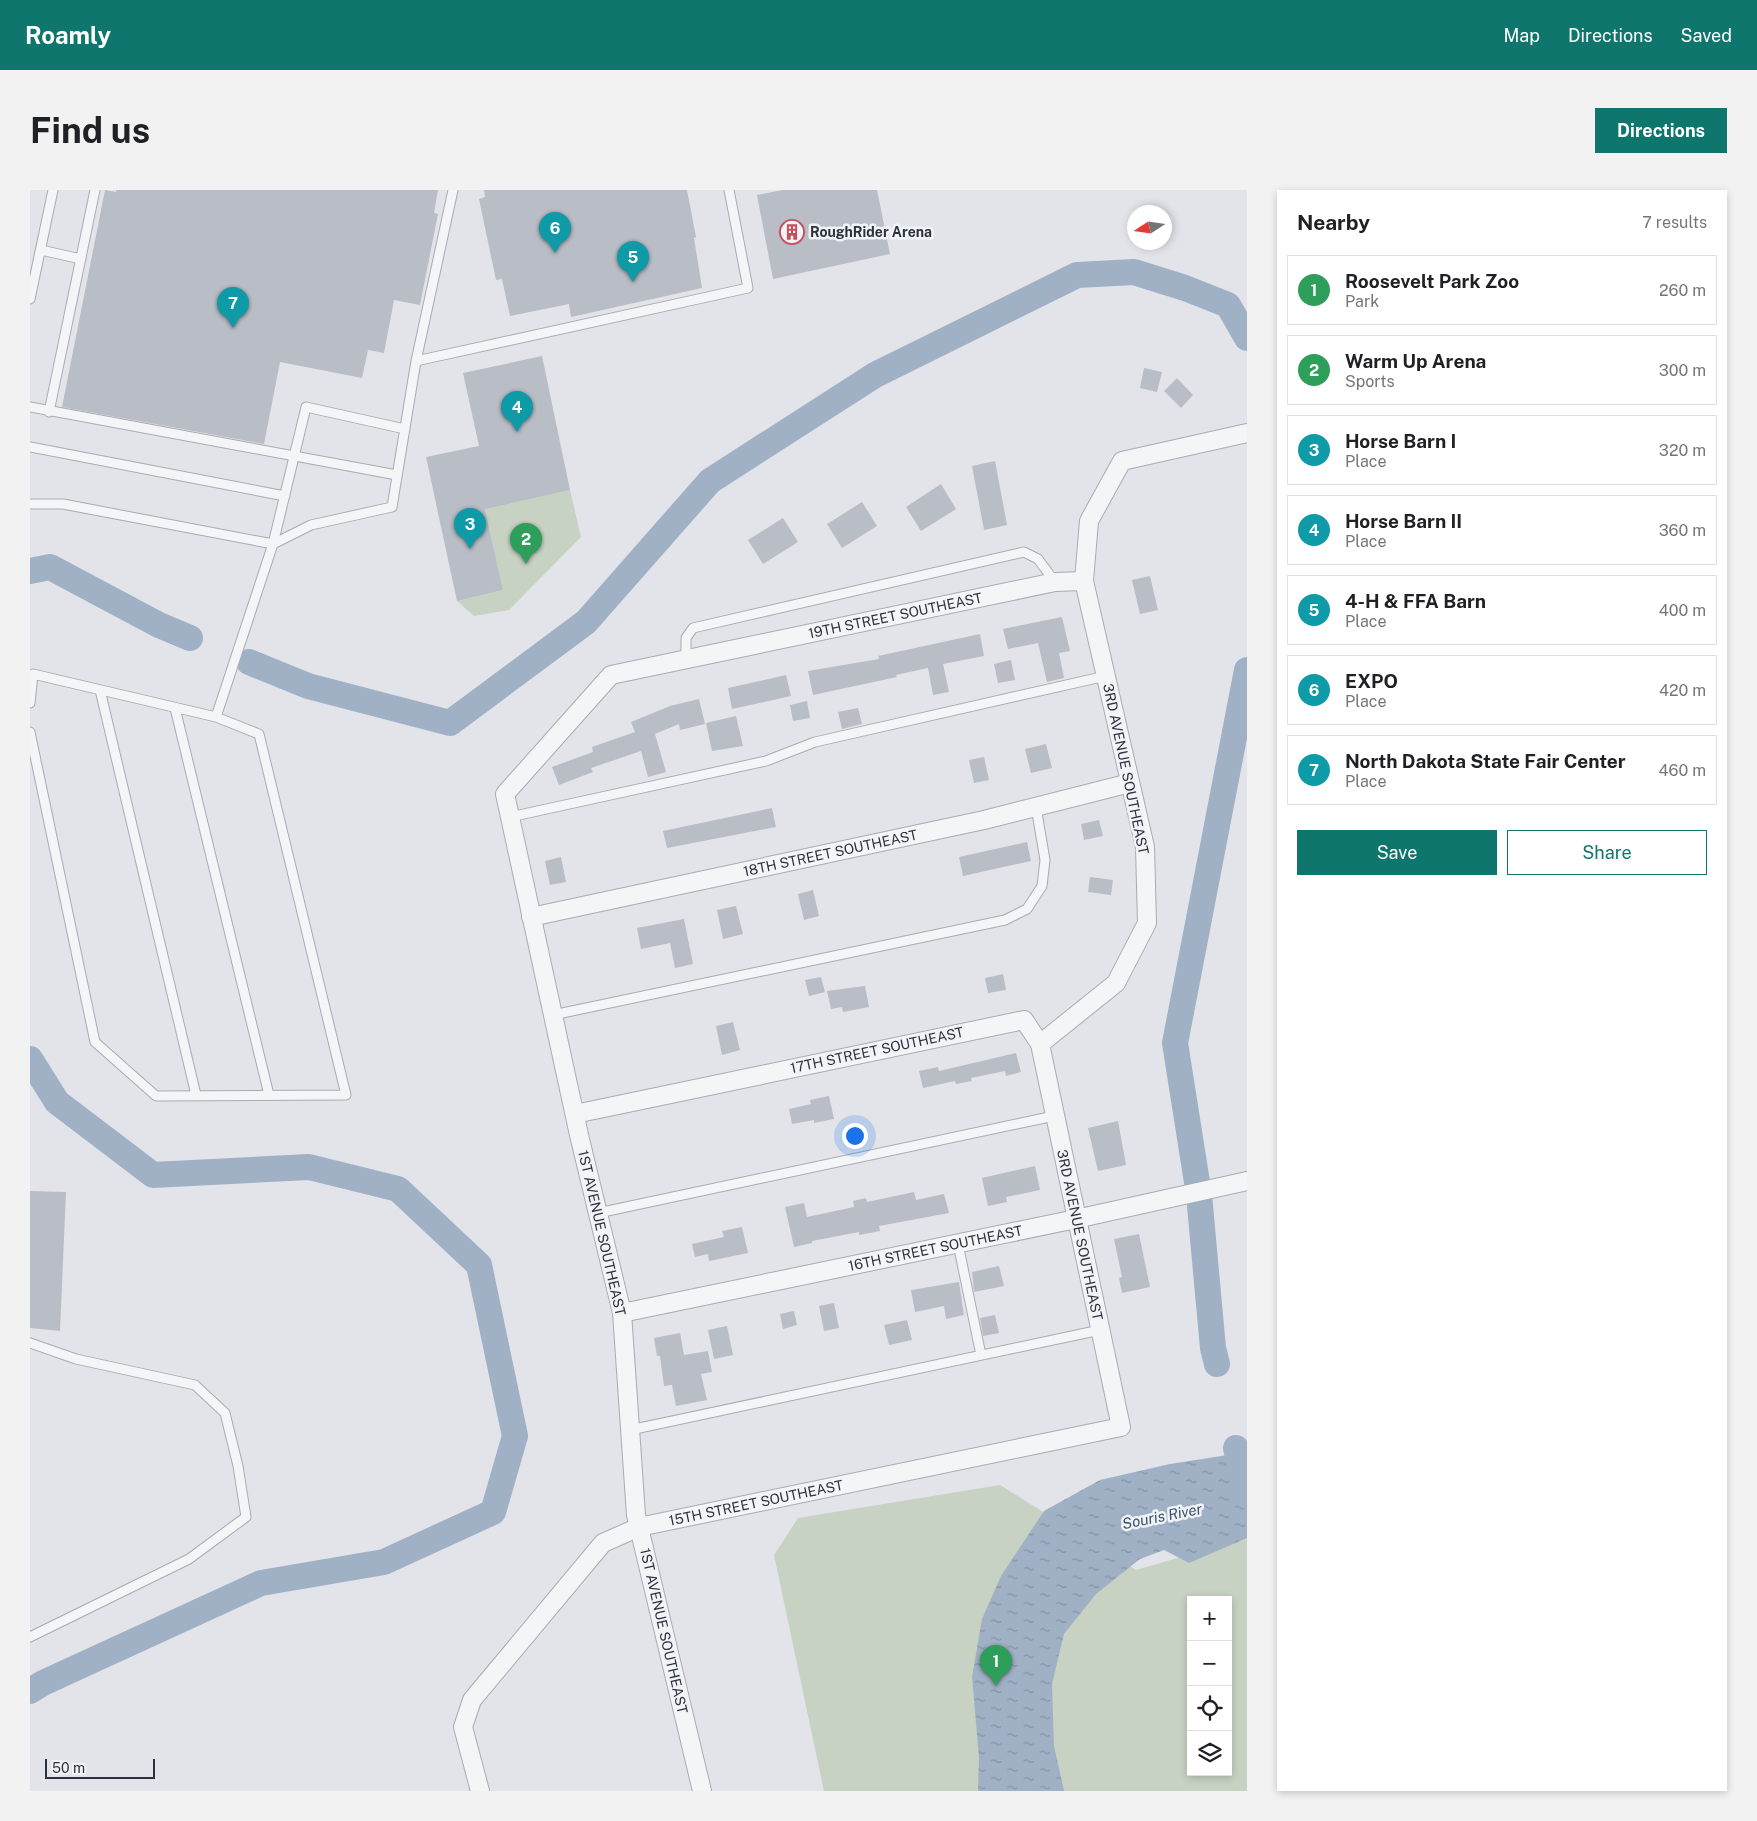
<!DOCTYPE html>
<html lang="en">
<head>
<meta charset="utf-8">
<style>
	body { margin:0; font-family:"Public Sans",sans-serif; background:#f2f2f2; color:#202124 }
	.controls { position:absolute; right:15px; bottom:15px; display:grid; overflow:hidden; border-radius:0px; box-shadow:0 2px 8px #0003 }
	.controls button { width:45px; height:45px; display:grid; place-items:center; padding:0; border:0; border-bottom:1px solid #e0e0e0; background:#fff; color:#202124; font:25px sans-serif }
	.compass { position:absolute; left:1097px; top:15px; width:45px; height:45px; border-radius:50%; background:#fff; box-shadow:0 2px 8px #0003; rotate:258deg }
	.scale { position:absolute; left:15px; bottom:12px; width:110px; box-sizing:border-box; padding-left:5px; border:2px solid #2b323f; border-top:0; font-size:14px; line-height:18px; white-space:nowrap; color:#2b323f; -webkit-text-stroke:4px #f1f3f6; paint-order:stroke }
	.you { position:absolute; left:824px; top:945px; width:18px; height:18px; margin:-12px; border:4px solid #fff; border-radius:50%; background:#1a73e8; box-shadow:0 0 0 8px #1a73e833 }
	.badge { display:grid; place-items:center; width:32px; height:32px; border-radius:50%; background:#0f766e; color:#fff; font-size:16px; font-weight:700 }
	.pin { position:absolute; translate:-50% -41px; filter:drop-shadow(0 1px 2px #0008) }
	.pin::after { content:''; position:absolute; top:26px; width:18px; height:15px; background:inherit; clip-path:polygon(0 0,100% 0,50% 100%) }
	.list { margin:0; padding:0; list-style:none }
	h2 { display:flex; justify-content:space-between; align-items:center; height:65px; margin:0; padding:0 20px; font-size:21px }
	h2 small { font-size:16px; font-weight:400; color:#757577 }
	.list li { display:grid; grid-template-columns:32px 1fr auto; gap:15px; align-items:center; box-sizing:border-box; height:70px; margin:0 10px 10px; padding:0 10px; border:1px solid #e0e0e0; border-radius:0px }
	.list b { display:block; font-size:19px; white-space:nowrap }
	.list p { margin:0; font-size:16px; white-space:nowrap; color:#757577 }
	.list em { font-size:16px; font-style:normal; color:#757577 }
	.actions { display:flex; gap:10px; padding:15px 20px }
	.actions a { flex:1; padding:11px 0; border:1px solid #0f766e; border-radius:0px; text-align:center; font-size:18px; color:#0f766e }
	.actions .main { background:#0f766e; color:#fff }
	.icon { flex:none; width:28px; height:28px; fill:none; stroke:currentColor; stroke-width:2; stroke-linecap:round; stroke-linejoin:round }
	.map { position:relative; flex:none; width:1217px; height:1601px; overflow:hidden; border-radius:0px }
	header { display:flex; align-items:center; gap:30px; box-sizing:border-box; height:70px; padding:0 25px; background:#0f766e; color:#fff }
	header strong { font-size:24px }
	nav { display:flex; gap:28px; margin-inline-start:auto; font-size:18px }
	.intro { display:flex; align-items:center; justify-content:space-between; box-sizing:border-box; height:120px; padding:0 30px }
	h1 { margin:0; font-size:35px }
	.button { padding:12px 22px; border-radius:0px; background:#0f766e; color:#fff; font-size:18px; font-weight:700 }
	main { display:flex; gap:30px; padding:0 30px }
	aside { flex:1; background:#fff; border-radius:0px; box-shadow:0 2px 8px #0003 }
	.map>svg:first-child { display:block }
	.park { fill:#c7d2c3; fill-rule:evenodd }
	.water { fill:url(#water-ripples) }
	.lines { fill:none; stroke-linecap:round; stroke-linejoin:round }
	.river { stroke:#a0b1c6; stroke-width:26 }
	.building { fill:#b9bdc5 }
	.service-casing { stroke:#a7abb3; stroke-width:11 }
	.minor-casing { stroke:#a7abb3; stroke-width:20 }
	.service { stroke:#f4f5f7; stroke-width:9 }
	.minor { stroke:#f4f5f7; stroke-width:18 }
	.labels { text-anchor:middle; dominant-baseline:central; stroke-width:5; stroke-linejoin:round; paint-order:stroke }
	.poi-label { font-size:14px; font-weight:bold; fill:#2b323f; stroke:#f1f3f6; text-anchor:start }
	.street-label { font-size:14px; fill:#2b323f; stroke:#f1f3f6 }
	.water-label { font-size:15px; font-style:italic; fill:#395070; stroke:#f1f3f6 }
</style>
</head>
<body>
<header>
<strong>Roamly</strong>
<nav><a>Map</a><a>Directions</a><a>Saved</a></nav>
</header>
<div class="intro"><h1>Find us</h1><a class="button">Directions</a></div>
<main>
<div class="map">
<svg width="1217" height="1601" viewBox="0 0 1217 1601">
	<defs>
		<pattern id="water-ripples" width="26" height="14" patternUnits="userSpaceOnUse" patternTransform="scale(1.25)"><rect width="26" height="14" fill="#a0b1c6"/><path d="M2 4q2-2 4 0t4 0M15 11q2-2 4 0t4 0" fill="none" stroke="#8391a2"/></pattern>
	</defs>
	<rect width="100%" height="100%" fill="#e2e4e9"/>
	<path class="park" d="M540,300L551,347L479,420L444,426L427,411L473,400L455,318Z
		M970,1295L1106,1380L1217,1348V1601H794L744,1365L768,1328ZM1161,1410H1198V1582H1161Z"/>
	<path class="water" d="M1217,1262V1348L1159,1373L1134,1360L1110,1369L1066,1404L1034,1444L1022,1494L1024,1556L1034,1601H948L949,1568L942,1487L952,1429L971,1386L1014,1321L1070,1290L1140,1274Z"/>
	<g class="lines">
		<path class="river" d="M0,381L20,377L129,435L160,448
			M219,472L278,496L420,533L556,432L680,291L845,185L1047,85L1104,82L1155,98L1198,115L1217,148
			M0,869L27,912L123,985L279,977L368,999L449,1075L485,1246L463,1322L354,1372L231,1393L13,1493L0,1501
			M1187,1174L1183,1158L1169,1005L1145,853L1217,480
			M1206,1258L1217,1306"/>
	</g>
	<path class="building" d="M75,0L86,2V0H408L404,23L408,24L390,115L364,110L354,163L338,160L332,188L250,172L234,254L32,217Z
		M454,0H657L666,47L664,48L672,98L541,127L539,114L480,126L472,89L466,90L449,9L455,7Z
		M753,0H847L860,64L743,89L727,5Z
		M512,166L540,300L455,319L473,400L427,411L396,267L449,256L433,183Z
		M1114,178L1132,182L1127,202L1110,198Z
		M1147,188L1163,205L1151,218L1134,201Z
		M965,271L977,335L954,340L942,276Z
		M911,294L926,319L891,341L876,317Z
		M832,312L847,336L812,358L797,334Z
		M753,328L768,352L733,374L718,350Z
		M1120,386L1128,420L1110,424L1102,390Z
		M1032,427L1040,461L1029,463L1034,488L1017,492L1008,453L978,459L973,439Z
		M950,444L954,466L913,474L919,502L903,505L898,478L866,485L867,487L783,505L778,481L849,469L848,466Z
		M981,470L985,490L968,493L964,474Z
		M756,485L761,506L702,519L698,498Z
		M669,509L675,534L650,540L649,534L625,544L636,582L618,587L611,561L561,578L563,582L529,595L522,577L563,562L562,557L605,542L601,532L640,516Z
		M777,511L780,528L763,531L760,515Z
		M828,518L832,534L812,539L808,522Z
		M706,526L713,556L682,561L676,533Z
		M1016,554L1022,578L1001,583L995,559Z
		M954,567L959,590L944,593L939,570Z
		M742,618L746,637L637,658L633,641Z
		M1069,630L1073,646L1054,650L1051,634Z
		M997,652L1001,671L933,686L929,667Z
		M531,667L536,692L520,695L515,671Z
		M1060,687L1083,690L1081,705L1058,702Z
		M783,700L789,726L774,730L768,704Z
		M706,716L713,744L693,749L687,720Z
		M654,729L663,774L645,778L640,753L611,759L607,738Z
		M973,784L976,800L958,803L955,788Z
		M791,787L795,802L779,806L775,790Z
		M835,796L839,817L813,822L812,817L801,819L797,801Z
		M703,832L710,860L692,865L686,836Z
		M986,863L991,882L976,886L975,881L941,888L942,891L926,894L925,891L893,898L889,881L908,877L909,881Z
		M799,906L804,929L784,933V930L762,934L759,919L781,914L780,910Z
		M1088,931L1096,975L1068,981L1058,938Z
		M1005,976L1010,1000L976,1007L977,1012L958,1016L952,988Z
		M0,1001L36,1002L30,1141L0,1138Z
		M884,1002L886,1010L914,1004L919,1023L849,1036L850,1041L829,1045V1042L782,1051V1053L764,1057L755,1017L774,1013L777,1027L824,1017L823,1011L836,1008L837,1012Z
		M712,1037L718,1063L679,1071L678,1064L665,1067L662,1054L694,1047L692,1041Z
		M1109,1044L1120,1097L1092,1103L1089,1088L1092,1087L1084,1049Z
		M969,1076L974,1096L944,1102L942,1082Z
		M929,1092L934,1125L916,1129L914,1116L885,1122L881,1100Z
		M804,1113L809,1138L794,1141L789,1116Z
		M764,1121L767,1135L753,1139L750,1124Z
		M965,1125L969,1143L953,1146L950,1128Z
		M877,1130L882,1150L859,1155L854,1135Z
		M697,1136L703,1165L684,1169L678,1140Z
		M650,1143L654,1165L678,1161L682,1182L671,1184L677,1210L646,1216L642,1195L634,1196L630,1166H627L624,1148Z"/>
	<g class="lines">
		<defs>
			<path id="service" d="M423,0L386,171L718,98L699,0
				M11,60L51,69
				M0,109L23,0
				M0,217L367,285
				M19,222L65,0
				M0,257L255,306
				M0,314H33L243,354L281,335L362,317L386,171
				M656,469V448L663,438L994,362L1008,369L1025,392
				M70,500L166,905
				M0,513L3,484L186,527L229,544L316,905L126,906L65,852L0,542
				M145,518L239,905
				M186,527L243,354L276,217L375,239
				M480,627L736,571L785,552L1076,486
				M523,825L975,730L997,719L1012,696L1015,670L1006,617
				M568,1023L1024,926
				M928,1054L951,1165
				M0,1153L46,1169L165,1195L195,1223L208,1276L216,1327L159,1369L0,1447
				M600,1240L1070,1140"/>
			<g id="minor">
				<path id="s1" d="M501,727L954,630L1100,593"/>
				<path d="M1010,854L1086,793L1117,733L1115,657L1054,391L1059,331L1092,271L1217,243"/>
				<path id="s2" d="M592,1123L1046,1029L1217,991"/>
				<path id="s3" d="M450,1601L433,1537L442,1510L573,1353L609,1337L1091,1237L1010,854L994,830L545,924"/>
				<path id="s4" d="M672,1601L606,1325L592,1123L549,945L475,604L581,485L1025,392L1054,391"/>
			</g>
		</defs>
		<use href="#service" class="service-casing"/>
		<use href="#minor" class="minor-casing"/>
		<use href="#service" class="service"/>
		<use href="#minor" class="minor"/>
	</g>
	<defs>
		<symbol id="building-ring" viewBox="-11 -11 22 22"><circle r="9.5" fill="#f1f3f6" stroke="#c35160" stroke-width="1.5"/><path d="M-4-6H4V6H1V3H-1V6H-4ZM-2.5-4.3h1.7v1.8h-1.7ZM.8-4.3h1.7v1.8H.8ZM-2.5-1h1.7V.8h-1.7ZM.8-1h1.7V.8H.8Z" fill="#c35160"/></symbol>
	</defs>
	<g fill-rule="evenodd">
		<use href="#building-ring" x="748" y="28" width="28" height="28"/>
	</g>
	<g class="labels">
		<g class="poi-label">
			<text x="780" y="42">RoughRider Arena</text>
		</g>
		<g class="street-label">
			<text stroke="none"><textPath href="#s4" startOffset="1468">19TH STREET SOUTHEAST</textPath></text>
			<text transform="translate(1096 579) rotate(78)">3RD AVENUE SOUTHEAST</text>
			<text stroke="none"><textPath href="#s1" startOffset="306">18TH STREET SOUTHEAST</textPath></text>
			<text transform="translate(847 860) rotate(-12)">17TH STREET SOUTHEAST</text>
			<text transform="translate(572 1043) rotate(77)">1ST AVENUE SOUTHEAST</text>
			<text transform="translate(1050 1045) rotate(78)">3RD AVENUE SOUTHEAST</text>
			<text stroke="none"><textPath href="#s2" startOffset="320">16TH STREET SOUTHEAST</textPath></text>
			<text stroke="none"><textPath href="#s3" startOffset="458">15TH STREET SOUTHEAST</textPath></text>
			<text transform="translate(634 1441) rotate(77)">1ST AVENUE SOUTHEAST</text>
		</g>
		<g class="water-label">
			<text transform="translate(1132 1326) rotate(-11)">Souris River</text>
		</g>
	</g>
</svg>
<div class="controls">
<button>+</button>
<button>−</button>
<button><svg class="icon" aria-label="locate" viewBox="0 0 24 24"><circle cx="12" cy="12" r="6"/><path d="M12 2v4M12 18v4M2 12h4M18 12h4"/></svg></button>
<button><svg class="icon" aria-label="layers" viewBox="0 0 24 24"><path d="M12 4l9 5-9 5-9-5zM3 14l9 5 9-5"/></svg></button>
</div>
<svg class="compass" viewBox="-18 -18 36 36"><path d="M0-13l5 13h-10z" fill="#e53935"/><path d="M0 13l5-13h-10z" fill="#757577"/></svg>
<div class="scale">50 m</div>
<div class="you"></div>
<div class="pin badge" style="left:966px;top:1496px;background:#2e9e5b">1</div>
<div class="pin badge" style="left:496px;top:374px;background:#2e9e5b">2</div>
<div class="pin badge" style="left:440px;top:359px;background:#0f9aa8">3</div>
<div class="pin badge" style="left:487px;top:242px;background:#0f9aa8">4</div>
<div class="pin badge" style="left:603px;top:92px;background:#0f9aa8">5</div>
<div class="pin badge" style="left:525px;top:63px;background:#0f9aa8">6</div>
<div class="pin badge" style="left:203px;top:138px;background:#0f9aa8">7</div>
</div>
<aside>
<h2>Nearby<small>7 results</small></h2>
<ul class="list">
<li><span class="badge" style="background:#2e9e5b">1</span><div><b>Roosevelt Park Zoo</b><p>Park</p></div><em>260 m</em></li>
<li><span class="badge" style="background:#2e9e5b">2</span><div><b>Warm Up Arena</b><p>Sports</p></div><em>300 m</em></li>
<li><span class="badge" style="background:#0f9aa8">3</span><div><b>Horse Barn I</b><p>Place</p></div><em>320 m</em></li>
<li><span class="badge" style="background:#0f9aa8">4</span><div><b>Horse Barn II</b><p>Place</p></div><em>360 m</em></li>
<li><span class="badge" style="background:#0f9aa8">5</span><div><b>4-H &amp; FFA Barn</b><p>Place</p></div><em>400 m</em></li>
<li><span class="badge" style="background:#0f9aa8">6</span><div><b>EXPO</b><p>Place</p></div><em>420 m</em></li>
<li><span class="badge" style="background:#0f9aa8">7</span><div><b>North Dakota State Fair Center</b><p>Place</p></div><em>460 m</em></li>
</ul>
<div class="actions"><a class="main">Save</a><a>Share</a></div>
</aside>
</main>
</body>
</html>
